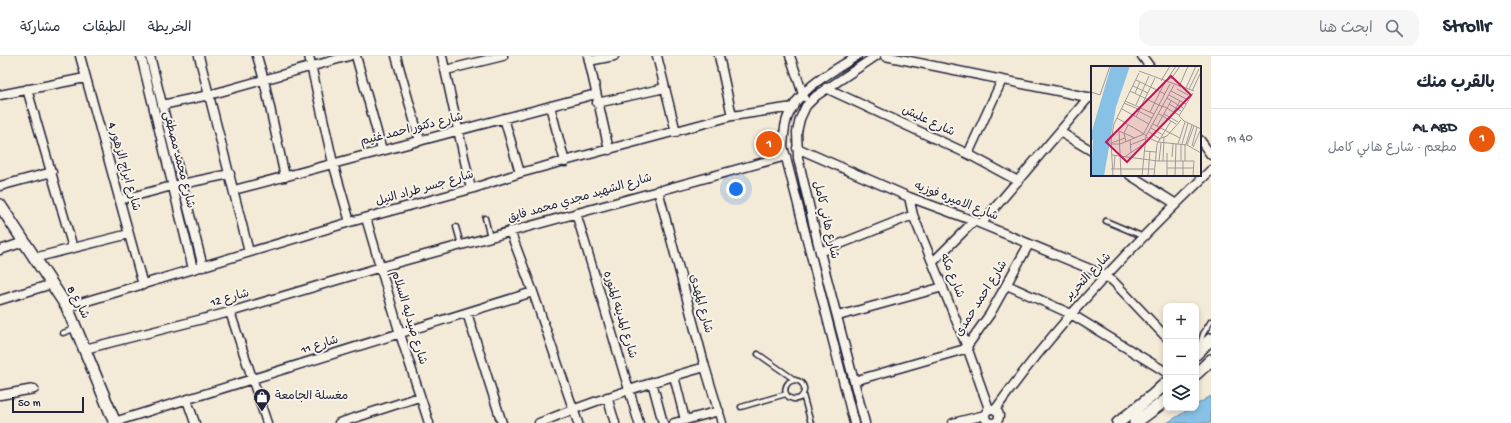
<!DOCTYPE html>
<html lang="ar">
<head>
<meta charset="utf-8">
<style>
	body { margin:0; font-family:"Gochi Hand","Playpen Sans Arabic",sans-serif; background:#f6f6f7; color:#1f2937; direction:rtl }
	.controls { position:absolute; right:12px; bottom:12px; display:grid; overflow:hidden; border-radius:8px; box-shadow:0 2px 6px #0003 }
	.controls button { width:36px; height:36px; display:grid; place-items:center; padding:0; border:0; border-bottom:1px solid #e0e1e3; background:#fff; color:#1f2937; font:20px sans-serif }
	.scale { position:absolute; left:12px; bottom:10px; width:72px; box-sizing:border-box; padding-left:4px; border:2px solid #22223b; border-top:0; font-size:11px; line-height:14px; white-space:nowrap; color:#22223b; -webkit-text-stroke:3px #f7f3e8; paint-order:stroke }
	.you { position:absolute; left:736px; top:133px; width:14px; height:14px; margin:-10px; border:3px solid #fff; border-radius:50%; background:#1a73e8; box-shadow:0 0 0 6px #1a73e833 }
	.badge { display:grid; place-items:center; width:26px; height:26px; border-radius:50%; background:#ea580c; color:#fff; font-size:13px; font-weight:700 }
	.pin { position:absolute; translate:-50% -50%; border:2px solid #fff; box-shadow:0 1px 4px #0006 }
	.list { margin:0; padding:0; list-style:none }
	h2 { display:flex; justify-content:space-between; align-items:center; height:52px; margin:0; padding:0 16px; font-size:17px }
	h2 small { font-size:13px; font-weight:400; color:#747a83 }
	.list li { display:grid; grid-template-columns:26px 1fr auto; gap:12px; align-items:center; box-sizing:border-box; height:60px; padding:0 16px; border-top:1px solid #e0e1e3 }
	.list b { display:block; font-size:15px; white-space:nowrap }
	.list p { margin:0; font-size:13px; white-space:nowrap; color:#747a83 }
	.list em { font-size:13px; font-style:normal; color:#747a83 }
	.icon { flex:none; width:22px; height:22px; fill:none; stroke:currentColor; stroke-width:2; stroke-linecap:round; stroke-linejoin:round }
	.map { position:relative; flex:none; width:1211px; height:367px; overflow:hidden; direction:ltr }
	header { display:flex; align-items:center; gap:24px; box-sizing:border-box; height:56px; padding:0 20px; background:#fff; border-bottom:1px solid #e0e1e3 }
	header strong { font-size:19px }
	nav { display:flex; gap:22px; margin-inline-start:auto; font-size:14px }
	.search { width:280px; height:36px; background:#f6f6f7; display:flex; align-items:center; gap:10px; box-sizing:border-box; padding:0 14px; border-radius:12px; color:#747a83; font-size:15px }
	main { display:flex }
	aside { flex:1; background:#fff }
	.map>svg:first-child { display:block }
	.water { fill:#87c2e6; stroke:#5f82a2 }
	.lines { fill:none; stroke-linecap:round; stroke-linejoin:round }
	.lane-casing { stroke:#22223b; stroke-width:7 }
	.street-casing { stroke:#22223b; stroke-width:11 }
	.secondary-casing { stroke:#22223b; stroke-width:14 }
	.lane { stroke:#f7f3e8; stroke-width:4 }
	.street { stroke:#f7f3e8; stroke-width:8 }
	.secondary { stroke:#f7f3e8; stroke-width:11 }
	.labels { text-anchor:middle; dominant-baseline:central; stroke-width:4; stroke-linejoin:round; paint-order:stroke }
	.street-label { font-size:12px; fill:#22223b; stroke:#f7f3e8 }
	.poi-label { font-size:12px; fill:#22223b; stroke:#f7f3e8; text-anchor:start }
	.inset-road { fill:none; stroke:#a09a99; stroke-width:1 }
	.view { fill:#c2185b; fill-opacity:0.15; stroke:#c2185b; stroke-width:2 }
	.inset-edge { fill:none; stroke:#22223b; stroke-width:2 }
</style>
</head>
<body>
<header>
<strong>Strollr</strong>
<div class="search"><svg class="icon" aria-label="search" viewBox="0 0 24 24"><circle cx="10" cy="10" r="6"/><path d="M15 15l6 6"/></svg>ابحث هنا</div>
<nav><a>الخريطة</a><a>الطبقات</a><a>مشاركة</a></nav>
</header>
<main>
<aside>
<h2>بالقرب منك<small></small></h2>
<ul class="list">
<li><span class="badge">1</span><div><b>AL ABD</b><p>مطعم · شارع هاني كامل</p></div><em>40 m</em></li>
</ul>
</aside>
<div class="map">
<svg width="1211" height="367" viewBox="0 0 1211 367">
	<rect width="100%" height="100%" fill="#f4ead8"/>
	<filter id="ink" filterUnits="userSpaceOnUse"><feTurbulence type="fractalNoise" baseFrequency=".025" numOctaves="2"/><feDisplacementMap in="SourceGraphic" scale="8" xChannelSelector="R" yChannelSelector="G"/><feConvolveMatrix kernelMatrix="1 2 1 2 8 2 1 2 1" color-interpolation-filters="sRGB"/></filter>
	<g filter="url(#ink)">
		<path class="water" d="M1211,340V367H1167L1191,352H1196V349Z"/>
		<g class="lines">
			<defs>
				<path id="lane" d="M485,162L490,181
					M1106,165L1144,181
					M456,171L461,189
					M63,277L74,273
					M1199,291L1203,278L1211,265
					M758,298L795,324C805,326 807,335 800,342C789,347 780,335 789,326L795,324
					M803,339L811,367
					M741,351L786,338"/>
				<path id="street" d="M80,0L143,229
					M141,0L193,213
					M150,0L203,211
					M199,0L249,196
					M257,0L264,24L285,121
					M309,0L333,107L350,166
					M356,0L382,94
					M396,0L420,85
					M442,0L471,133
					M588,0L609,94
					M657,0L676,76
					M719,0L732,60
					M790,0L804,41
					M885,0L1092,42
					M1142,0L1150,11
					M589,5L614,0
					M446,14L503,0
					M826,32L968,98L1018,125
					M27,33L73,192
					M0,39L85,22
					M597,47L665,32
					M162,49L209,39L349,0
					M550,50L565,106
					M504,62L520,117
					M1060,76L1092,95
					M1200,84L1211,99
					M797,92L909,141L974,165L1102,218L1113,225L1166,281
					M968,98L1002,24
					M1130,119L1176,148
					M0,130L52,116
					M234,134L596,38
					M658,134L705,311L722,367
					M909,141L913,159L967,291L989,353
					M120,144L172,130L230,118
					M576,157L639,367
					M366,162L400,278L429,367
					M981,168L1089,41
					M510,175L533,236L578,367
					M0,194L24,186
					M820,196L913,159
					M34,202L129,178
					M933,206L974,165
					M1007,229L1071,258L1166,316
					M0,244L52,228
					M67,251L350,166L471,133L520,117L732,60L793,51
					M230,256L267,367
					M467,257L502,367
					M838,260L943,231
					M85,293L230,256L381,211L786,100
					M674,320L685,364
					M854,325L965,293L990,258L1029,188
					M652,326L663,367
					M0,339L34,333
					M607,341L615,367
					M187,344L195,367
					M985 360a7 7 0 1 1 14 0a7 7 0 1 1-14 0Z
					M995,354C1058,266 1133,189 1211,114
					M114,366L533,236
					M339,367L419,341
					M539,367C593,345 648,327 705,311
					M674,367L719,355
					M854,367L783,90C784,80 784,69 788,60C800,31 832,16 857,0
					M865,367L820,196L798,102L797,76L800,63L806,50L816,40L876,0
					M953,367L985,359"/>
				<path id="secondary" d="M0,149L67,251L115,367
					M1196,298L1211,283
					M1196,318L1211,304
					M1118,367L1153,339L1166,327
					M1135,367L1166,344"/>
			</defs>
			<use href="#lane" class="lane-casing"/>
			<use href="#street" class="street-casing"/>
			<use href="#secondary" class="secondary-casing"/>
			<use href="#lane" class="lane"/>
			<use href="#street" class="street"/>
			<use href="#secondary" class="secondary"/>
		</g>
	</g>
	<defs>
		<symbol id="shop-pin" viewBox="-11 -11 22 30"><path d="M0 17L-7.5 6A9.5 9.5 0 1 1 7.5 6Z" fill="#22223b" stroke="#f7f3e8"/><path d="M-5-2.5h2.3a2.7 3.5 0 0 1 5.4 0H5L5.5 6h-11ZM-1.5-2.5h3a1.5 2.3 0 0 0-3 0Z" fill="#fff"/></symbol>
	</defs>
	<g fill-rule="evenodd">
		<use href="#shop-pin" x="252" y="331" width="20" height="27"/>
	</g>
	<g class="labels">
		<g class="street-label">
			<text transform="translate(928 66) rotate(25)">شارع عليش</text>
			<text transform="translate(412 74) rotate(-14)">شارع دكتور احمد غنيم</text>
			<text transform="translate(178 104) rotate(76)">شارع محمد مصطفى</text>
			<text transform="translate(123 111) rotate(74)">شارع ابراج الزهور 4</text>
			<text transform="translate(425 133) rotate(-16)">شارع جسر طراد النيل</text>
			<text transform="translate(580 143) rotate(-16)">شارع الشهيد مجدي محمد فايق</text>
			<text transform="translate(956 146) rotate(21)">شارع الاميره فوزيه</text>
			<text transform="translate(825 164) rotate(77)">شارع هاني كامل</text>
			<text transform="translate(951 220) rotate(68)">شارع مكه</text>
			<text transform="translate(1089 221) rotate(-46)">شارع التحرير</text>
			<text transform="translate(230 243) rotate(-15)">شارع 12</text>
			<text transform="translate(982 243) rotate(-58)">شارع احمد حمدى</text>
			<text transform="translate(77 247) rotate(62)">شارع 8</text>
			<text transform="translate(700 248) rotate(75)">شارع المهدى</text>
			<text transform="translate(619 259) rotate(73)">شارع المدينه المنوره</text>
			<text transform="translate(408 262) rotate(73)">شارع صيدليه السلام</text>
			<text transform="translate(320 290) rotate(-17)">شارع 11</text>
		</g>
		<g class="poi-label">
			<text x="275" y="341">مغسلة الجامعة</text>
		</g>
	</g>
	<g transform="translate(1091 10)">
		<rect width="110" height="110" fill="#f4ead8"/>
		<path d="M20,0H39L25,41L13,110H0L2,74H0V68Z" fill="#87c2e6"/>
		<path class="inset-road" d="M48,5L103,25M77,12L85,0M80,13L89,0M45,14L74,28M70,15L79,0M42,20L57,27M88,21L97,0M95,22L105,0M86,23L97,29M98,23L108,3M39,25L72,41M80,25L97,34M101,25L110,6M0,26L9,29L19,0M44,27L49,16M102,27L88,50L93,55L110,63M78,29L95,38M76,32L92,42M34,35L63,48M33,37L49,44M78,38L90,45M45,39L58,10M72,40L88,49M31,43L58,58M45,44L61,52M59,46L74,16M68,48L85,58M73,48L87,56M45,51L64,12M26,52L55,69L51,110M78,54L89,35M62,58L89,72M66,60L80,35M60,62L72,69M28,65L30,110M28,65L44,72M58,66L69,73M53,67L79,18M55,70L83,19M55,71L67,76L96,79L110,87M70,72L76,70L90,54M39,74L40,87M35,76L33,67L37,59M20,77L34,72M20,78H29L53,68M87,78L94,56M91,78L97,57M94,78V95M95,78L101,59M39,79L54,73M96,79L103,60M101,80L106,61M102,81L110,63M53,85L65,86M76,87V110M21,89L67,95H103M35,90L54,77M81,91L82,78M68,95L70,77M72,95L73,71M90,95V78M92,95V110M76,102H102M20,103H63M23,103L24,90M22,110L20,75L23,58L48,7M57,110L59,85M63,110L66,78L80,55M84,110L85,78M102,110L103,95"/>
		<path class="view" d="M80,10L100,29L36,96L15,76Z"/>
		<rect width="110" height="110" class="inset-edge"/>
	</g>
</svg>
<div class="controls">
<button>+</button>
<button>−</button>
<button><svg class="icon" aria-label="layers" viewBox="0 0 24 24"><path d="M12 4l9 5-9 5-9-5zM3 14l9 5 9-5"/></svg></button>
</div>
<div class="scale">50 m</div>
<div class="you"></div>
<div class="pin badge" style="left:769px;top:88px">1</div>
</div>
</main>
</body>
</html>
